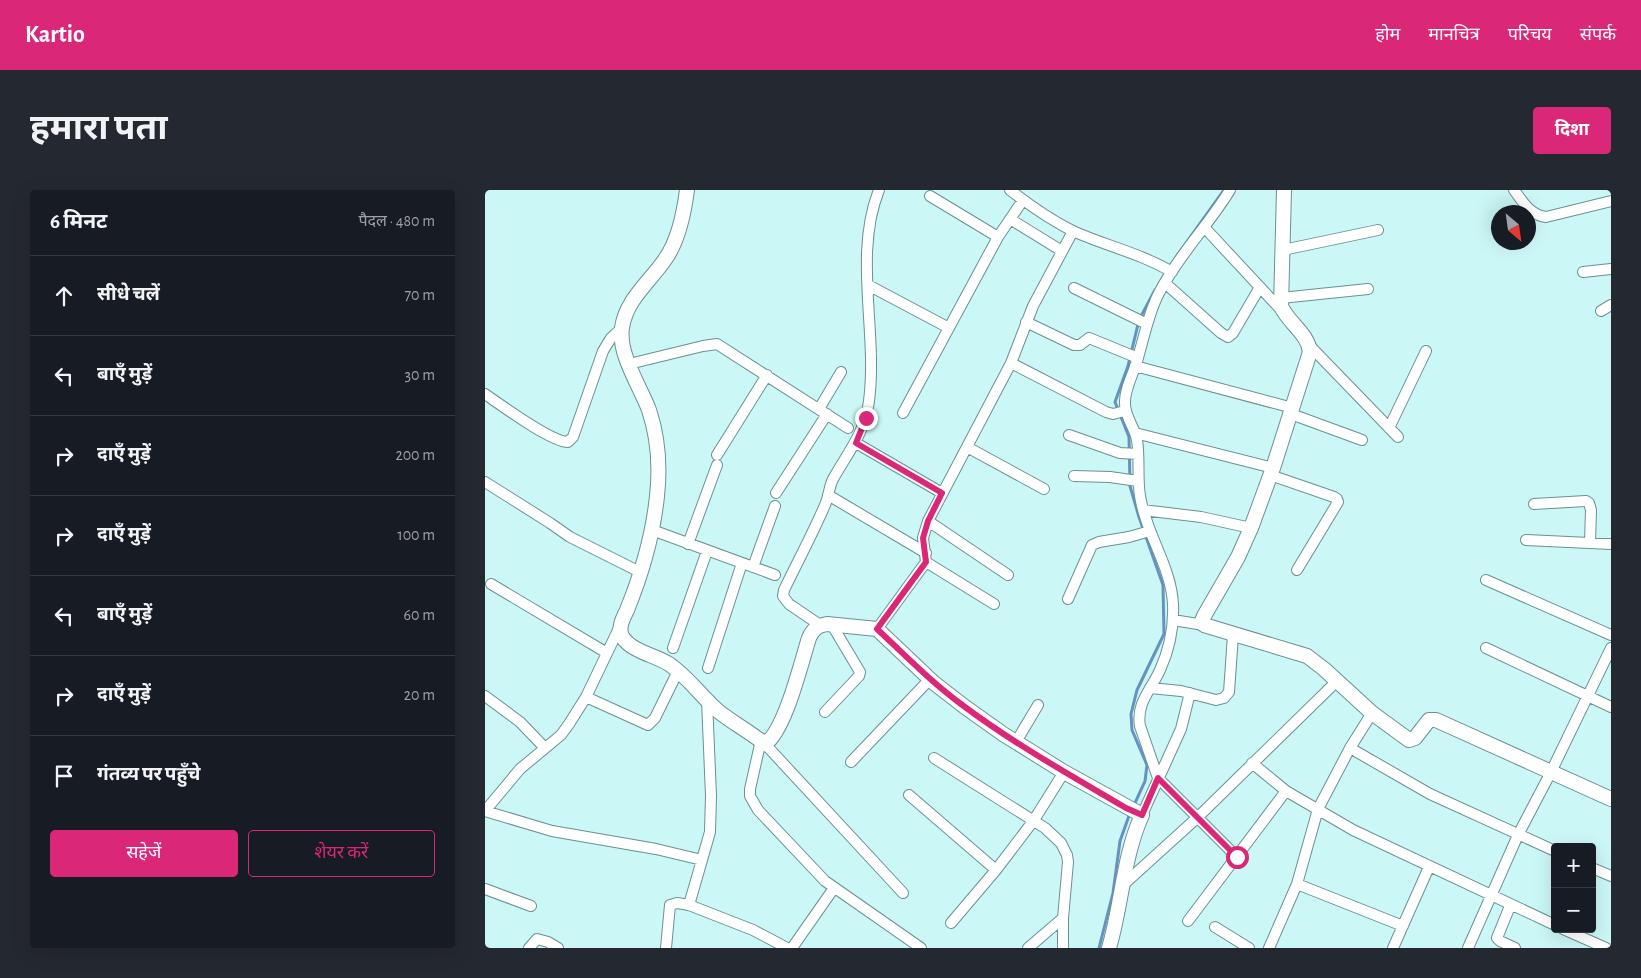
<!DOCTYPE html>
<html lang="hi">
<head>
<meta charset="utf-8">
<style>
	body { margin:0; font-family:"Alegreya Sans","Noto Sans Devanagari",sans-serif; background:#242831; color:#f1f3f6 }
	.controls { position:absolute; right:15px; bottom:15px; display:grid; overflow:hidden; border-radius:5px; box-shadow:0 5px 20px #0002 }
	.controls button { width:45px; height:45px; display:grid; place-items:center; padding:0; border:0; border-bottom:1px solid #363941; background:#171b24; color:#f1f3f6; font:25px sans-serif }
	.compass { position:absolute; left:1006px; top:15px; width:45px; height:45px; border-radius:50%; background:#171b24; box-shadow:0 5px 20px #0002; rotate:151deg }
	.stop { position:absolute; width:15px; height:15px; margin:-11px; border:4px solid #db2777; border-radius:50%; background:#fff }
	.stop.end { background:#db2777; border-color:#fff; box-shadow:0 1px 5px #0008 }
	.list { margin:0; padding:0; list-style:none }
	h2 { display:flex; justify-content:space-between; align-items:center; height:65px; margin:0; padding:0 20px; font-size:21px }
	h2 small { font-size:16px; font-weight:400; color:#9ea1a6 }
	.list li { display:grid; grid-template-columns:32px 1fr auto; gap:15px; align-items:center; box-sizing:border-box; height:80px; padding:0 20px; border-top:1px solid #363941 }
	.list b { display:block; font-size:19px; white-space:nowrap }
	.list em { font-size:16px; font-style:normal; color:#9ea1a6 }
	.actions { display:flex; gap:10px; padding:15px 20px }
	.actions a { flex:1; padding:11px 0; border:1px solid #db2777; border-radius:5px; text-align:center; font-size:18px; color:#db2777 }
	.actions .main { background:#db2777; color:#fff }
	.icon { flex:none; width:28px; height:28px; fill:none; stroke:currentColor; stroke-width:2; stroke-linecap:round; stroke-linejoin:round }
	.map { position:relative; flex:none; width:1126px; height:758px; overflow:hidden; border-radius:5px }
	header { display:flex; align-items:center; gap:30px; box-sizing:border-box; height:70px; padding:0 25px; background:#db2777; color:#fff }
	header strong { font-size:24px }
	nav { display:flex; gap:28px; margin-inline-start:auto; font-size:18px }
	.intro { display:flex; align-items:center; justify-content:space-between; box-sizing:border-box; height:120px; padding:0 30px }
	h1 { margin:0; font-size:35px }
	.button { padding:12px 22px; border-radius:5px; background:#db2777; color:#fff; font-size:18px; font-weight:700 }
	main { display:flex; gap:30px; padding:0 30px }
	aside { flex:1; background:#171b24; border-radius:5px; box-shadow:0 5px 20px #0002 }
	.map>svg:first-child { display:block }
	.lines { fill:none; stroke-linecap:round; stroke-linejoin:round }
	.stream { stroke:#6592c2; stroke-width:3 }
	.street-casing { stroke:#699291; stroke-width:12 }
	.secondary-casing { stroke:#699291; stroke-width:16 }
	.street { stroke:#fff; stroke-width:10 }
	.secondary { stroke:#fff; stroke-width:14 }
	.route { stroke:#db2777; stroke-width:6 }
</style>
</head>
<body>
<header>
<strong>Kartio</strong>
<nav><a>होम</a><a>मानचित्र</a><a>परिचय</a><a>संपर्क</a></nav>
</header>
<div class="intro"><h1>हमारा पता</h1><a class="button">दिशा</a></div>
<main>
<aside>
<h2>6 मिनट<small>पैदल · 480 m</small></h2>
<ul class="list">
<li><svg class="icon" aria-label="ahead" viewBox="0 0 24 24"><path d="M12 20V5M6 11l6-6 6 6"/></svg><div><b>सीधे चलें</b></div><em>70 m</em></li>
<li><svg class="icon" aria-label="left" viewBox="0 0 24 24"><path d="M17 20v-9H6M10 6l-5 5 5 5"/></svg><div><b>बाएँ मुड़ें</b></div><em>30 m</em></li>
<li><svg class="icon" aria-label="right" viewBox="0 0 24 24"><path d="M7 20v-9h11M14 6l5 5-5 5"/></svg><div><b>दाएँ मुड़ें</b></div><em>200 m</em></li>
<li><svg class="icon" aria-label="right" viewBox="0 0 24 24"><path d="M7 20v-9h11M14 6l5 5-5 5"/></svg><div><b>दाएँ मुड़ें</b></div><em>100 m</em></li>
<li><svg class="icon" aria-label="left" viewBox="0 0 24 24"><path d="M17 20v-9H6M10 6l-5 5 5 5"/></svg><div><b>बाएँ मुड़ें</b></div><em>60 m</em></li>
<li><svg class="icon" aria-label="right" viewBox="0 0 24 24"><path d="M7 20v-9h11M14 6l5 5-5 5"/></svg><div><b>दाएँ मुड़ें</b></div><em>20 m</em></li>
<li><svg class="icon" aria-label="arrive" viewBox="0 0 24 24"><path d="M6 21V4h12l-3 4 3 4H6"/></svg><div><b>गंतव्य पर पहुँचे</b></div></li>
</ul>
<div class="actions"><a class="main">सहेजें</a><a>शेयर करें</a></div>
</aside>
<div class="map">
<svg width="1126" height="758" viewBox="0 0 1126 758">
	<rect width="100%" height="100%" fill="#cbf7f6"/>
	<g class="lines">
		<path class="stream" d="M691,67L739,0
			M649,615L660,591L662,575L647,540L646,524L652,500L679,444L678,395L654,327L645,296L644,247L630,212L643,176L654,130L670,100
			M614,758L628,703L635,651L645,623"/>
		<defs>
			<path id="street" d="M525,0C543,14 569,32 590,42C622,56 657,64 687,82
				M745,0C723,36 693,66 674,103C663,124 659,148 652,171C648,185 639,200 640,214C640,227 650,238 652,250C655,269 652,288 655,306C661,344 686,376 688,414C689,436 684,460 675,480C666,500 651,513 655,536L673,588L752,667
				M1029,0C1038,12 1045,25 1061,27L1126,11
				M445,6L513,47
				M525,29L577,61
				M719,37L798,122
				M798,60L893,40
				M1098,82L1126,79
				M680,93L736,143L743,147L748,143L775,97
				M383,95L464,138
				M589,98L662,134
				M796,108L883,99
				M1116,121L1126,115
				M541,132L589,155H595L604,148L653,168
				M824,155L913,247
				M526,173L621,222L628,224L640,221
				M144,174L218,156L232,154L363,238
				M650,176L808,218
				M0,204C16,215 66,252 83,252L88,247L118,161L126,148L137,138
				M334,219L356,182
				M418,223L513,47L538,10
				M806,224L877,250
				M904,238L941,161
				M650,243L788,278
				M584,245L635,263L653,264
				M371,253L457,303
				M482,257L559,299
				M232,265L282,185
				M785,285L849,307L852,309L853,312L812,380
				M589,286L625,287L653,291
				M0,292L65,333L85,347L155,382
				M291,303L342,224
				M343,305L441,363
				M1049,314L1101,311L1104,313L1106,320L1105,353
				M658,320L716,327L766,338
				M443,331L523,385
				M167,340L290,385
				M1041,350L1126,354
				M203,354L232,275
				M441,372L509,414
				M268,377L290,316
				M1001,390L1126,445
				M6,394L122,463
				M583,409L607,355L614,352L644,347L665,341
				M688,430L719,435
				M335,435L304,414L298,406L299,400C313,371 328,343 340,315C344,306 344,297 348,289C363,262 380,243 384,211C393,142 368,65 394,0
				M392,439L441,372L438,348L443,331L526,173L548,116L588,41
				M188,458L222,361
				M1001,458L1126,517
				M223,478L257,373
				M665,498L696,501L731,510L739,508L744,502L748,445
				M0,506L35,532L60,558
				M101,507L163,535L170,528L193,481
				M340,522L374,486L375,482L347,435
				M276,550L265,599V606L273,620L340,691L436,758
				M531,552L553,515
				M280,554L418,703
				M865,558L945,604L1070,661
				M449,568L560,638L576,653L582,665L583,672L578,728V758
				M366,572L445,489
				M767,573L801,601L868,640L1070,735
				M424,605L511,680
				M0,621L35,579L76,545L84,534L101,507L135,436
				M0,621L67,641L171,659L217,670
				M657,625L696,539L705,503
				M1107,678L1126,686
				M812,694L918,736
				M638,695L713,627L852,491
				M0,699L46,716
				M204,715L268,740L302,758
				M1025,716L1012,748L1015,751L1030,758
				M703,731L801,601
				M466,733L511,680L549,630L579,582
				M730,737L764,758
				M1078,739L1121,758
				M44,758L52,749L63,752L73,758
				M181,758L185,715L192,713L204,715L225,642L226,606L222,510
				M307,758L349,698
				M543,758L578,728
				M784,758L812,694L833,619L865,558L887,523
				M908,758L944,677
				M983,758L1033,645L1066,582L1126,458"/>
			<path id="secondary" d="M202,0C199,23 194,49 181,68C166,91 141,109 137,138C133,164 155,196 164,220C173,247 175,279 172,306C168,345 157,383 142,420C138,428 132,439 138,448C148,462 170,465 184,474C203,487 216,506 233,521C248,533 265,542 280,554C300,541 316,473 324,448C328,439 332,436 342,434L392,439L449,493L480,517L518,544L579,582L657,625C638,667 637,714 624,758
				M799,0L796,116C803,133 823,143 825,162L788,278L766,338L753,367L719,426L717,431L719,435L822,466L839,479L887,523L924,550L930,548L944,530H951L1126,609"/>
		</defs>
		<use href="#street" class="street-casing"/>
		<use href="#secondary" class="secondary-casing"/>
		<use href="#street" class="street"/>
		<use href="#secondary" class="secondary"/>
	</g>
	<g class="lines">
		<path class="route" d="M381,228L371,253L457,303L443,331L438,348L441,372L392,439C421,466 448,494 480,517C531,555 587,586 641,618L657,625L673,588L752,667"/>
	</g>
</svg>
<div class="controls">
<button>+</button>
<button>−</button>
</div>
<svg class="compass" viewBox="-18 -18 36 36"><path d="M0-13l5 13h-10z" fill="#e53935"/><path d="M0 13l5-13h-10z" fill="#9ea1a6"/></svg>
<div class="stop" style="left:752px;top:667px"></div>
<div class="stop end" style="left:381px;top:228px"></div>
</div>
</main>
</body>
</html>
